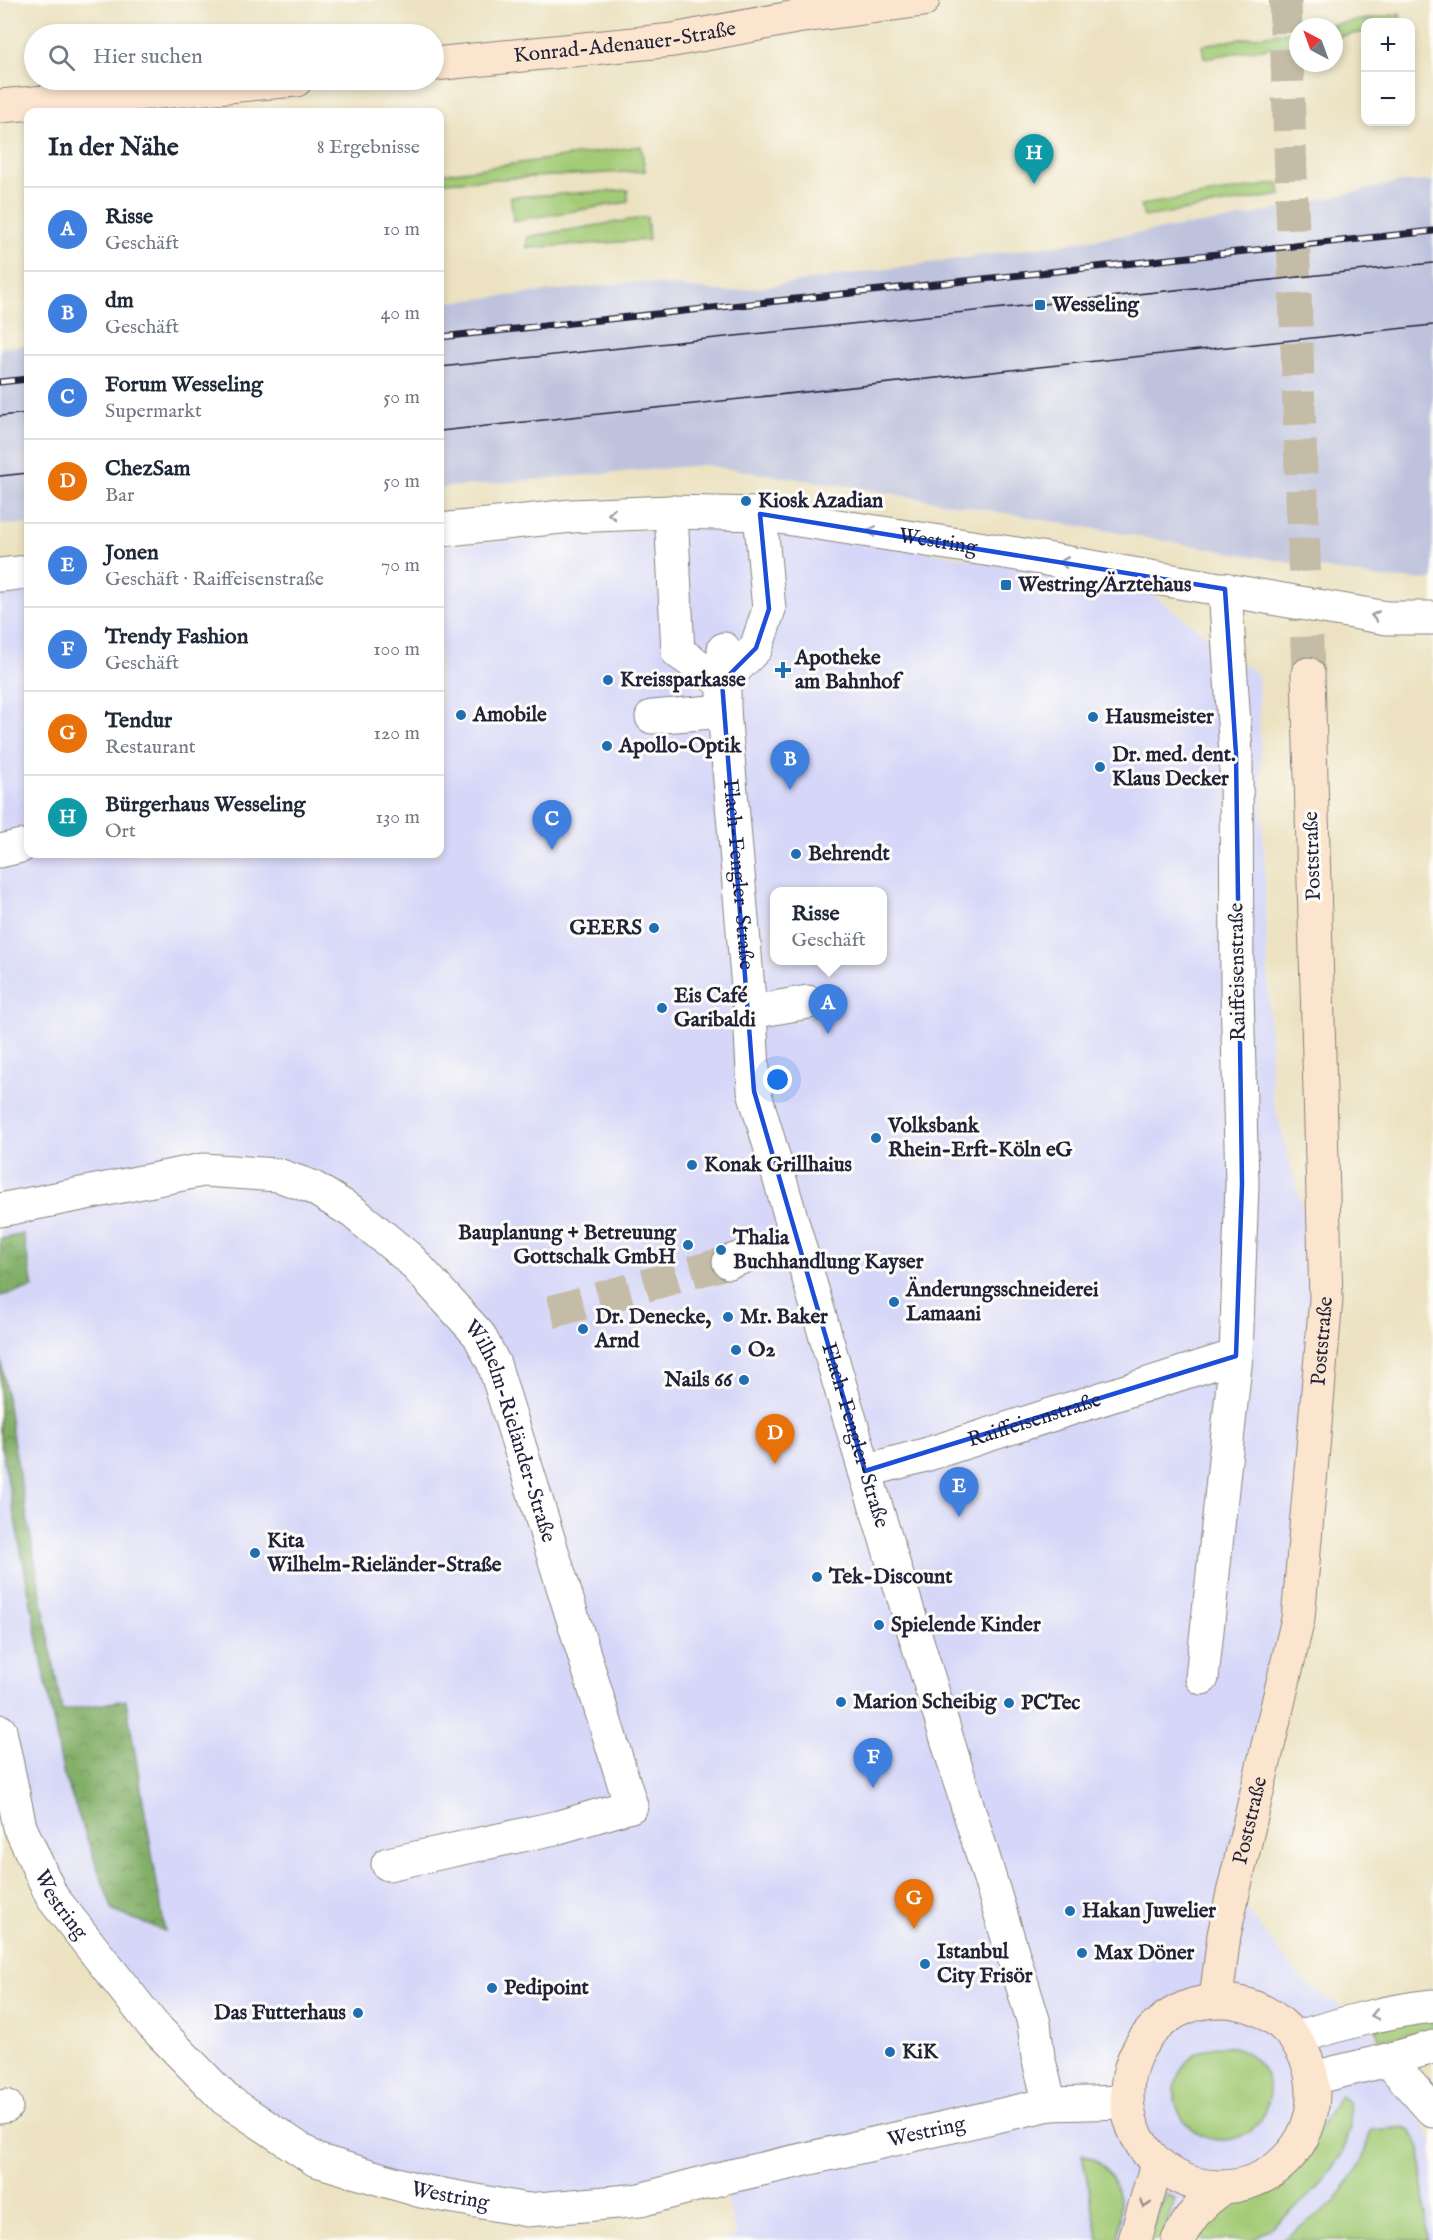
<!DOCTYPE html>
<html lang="de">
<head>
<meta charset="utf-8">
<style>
	body { margin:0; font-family:"IM FELL English",serif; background:#f2f2f3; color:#1f2937 }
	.controls { position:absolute; right:18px; top:18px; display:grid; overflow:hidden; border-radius:12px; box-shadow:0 3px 9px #0003 }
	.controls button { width:54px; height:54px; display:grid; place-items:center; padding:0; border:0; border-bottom:2px solid #e0e1e3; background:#fff; color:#1f2937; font:30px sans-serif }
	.compass { position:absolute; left:1289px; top:18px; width:54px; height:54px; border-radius:50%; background:#fff; box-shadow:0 3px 9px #0003; rotate:319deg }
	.you { position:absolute; left:778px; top:1080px; width:21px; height:21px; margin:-15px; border:4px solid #fff; border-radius:50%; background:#1a73e8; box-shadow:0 0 0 9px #1a73e833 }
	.badge { display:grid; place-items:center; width:39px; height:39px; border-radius:50%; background:#1f6fb2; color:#fff; font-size:20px; font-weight:700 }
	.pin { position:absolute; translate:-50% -50px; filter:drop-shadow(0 2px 3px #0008) }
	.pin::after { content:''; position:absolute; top:32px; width:21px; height:18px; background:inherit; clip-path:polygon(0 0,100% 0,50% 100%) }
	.popup { position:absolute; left:770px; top:887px; width:117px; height:78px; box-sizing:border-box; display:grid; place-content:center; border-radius:12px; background:#fff; filter:drop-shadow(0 2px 4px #0005); font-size:20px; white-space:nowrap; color:#747a83 }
	.popup b { font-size:22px; color:#1f2937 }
	.popup::after { content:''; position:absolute; left:50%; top:100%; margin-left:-12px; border:12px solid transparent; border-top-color:#fff }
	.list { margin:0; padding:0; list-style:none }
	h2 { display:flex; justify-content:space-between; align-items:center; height:78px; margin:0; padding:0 24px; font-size:26px }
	h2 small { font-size:20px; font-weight:400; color:#747a83 }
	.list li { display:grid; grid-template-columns:39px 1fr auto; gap:18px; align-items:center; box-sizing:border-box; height:84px; padding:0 24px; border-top:2px solid #e0e1e3 }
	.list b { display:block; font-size:22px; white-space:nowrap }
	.list p { margin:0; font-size:20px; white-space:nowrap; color:#747a83 }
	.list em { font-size:20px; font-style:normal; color:#747a83 }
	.icon { flex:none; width:33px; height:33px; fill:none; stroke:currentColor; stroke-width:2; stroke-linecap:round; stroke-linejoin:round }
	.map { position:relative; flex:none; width:1433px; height:2240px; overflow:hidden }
	.search { position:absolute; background:#fff; box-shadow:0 3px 9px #0003; left:24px; top:24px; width:420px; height:66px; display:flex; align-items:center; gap:15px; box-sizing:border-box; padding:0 21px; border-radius:33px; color:#747a83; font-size:22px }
	.panel { position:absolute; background:#fff; box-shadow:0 3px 9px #0003; left:24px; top:108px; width:420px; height:750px; border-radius:12px }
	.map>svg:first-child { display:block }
	.built { fill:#d6d7f8; fill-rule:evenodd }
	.railway { fill:#bec2dd }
	.grass { fill:#a3cb76; stroke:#627658; stroke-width:1.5 }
	.forest { fill:url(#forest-crowns); stroke:#526851; stroke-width:1.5 }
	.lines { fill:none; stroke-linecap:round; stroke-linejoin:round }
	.street-tunnel { stroke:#c4bca6; stroke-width:33; stroke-dasharray:33 16; stroke-linecap:butt }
	.secondary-tunnel { stroke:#c4bca6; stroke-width:33; stroke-dasharray:33 16; stroke-linecap:butt }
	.street-casing { stroke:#87827e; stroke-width:35 }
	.secondary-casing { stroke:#87827e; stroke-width:35 }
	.street { stroke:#fff; stroke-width:33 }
	.secondary { stroke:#fce5cf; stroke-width:33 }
	.tram { stroke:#22223b; stroke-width:1.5 }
	.rail-casing { stroke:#22223b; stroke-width:7 }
	.rail { stroke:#fdfcf7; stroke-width:4.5; stroke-dasharray:14; stroke-linecap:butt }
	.oneway { stroke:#9c9ca7 }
	.oneway2 { stroke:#9a8d8c }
	.marked { fill:none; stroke:#1d4ed8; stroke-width:4.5; stroke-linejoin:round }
	.poi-dot { fill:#1f6fb2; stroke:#fdfcf7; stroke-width:2 }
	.labels { text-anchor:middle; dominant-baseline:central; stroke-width:6; stroke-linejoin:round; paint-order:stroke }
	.street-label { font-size:21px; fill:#22223b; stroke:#fdfcf7 }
	.poi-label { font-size:21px; font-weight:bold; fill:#22223b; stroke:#fdfcf7; text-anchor:start }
</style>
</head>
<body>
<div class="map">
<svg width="1433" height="2240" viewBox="0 0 1433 2240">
	<defs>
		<pattern id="forest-crowns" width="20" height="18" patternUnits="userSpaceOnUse" patternTransform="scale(1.5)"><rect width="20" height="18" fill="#82af67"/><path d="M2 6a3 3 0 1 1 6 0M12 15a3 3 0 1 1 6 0" fill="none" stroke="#6a8e56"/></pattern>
	</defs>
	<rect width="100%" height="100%" fill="#fdfcf7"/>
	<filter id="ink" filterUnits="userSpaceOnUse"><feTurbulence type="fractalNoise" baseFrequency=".0167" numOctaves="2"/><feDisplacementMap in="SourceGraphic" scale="12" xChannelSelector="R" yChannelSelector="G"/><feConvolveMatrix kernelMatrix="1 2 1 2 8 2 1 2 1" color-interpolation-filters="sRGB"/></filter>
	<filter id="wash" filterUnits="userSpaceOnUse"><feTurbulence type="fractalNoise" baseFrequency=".008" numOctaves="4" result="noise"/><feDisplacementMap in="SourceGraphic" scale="24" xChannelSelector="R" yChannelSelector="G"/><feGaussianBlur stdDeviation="1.35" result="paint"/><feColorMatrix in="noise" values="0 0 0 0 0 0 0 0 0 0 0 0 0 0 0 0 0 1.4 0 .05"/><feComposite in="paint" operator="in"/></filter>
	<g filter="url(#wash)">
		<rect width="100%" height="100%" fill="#ece2c1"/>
		<path class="built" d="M748,524L1140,585L1258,675L1272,1095L1326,1299L1295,1617L1233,1893L1300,1978L1373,2030L1432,2141L1433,2240H723L736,2236L722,2179L640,2200L421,2191L225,2099L52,1897L0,1731V581L28,579V854H440V546L612,532ZM774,892H882V960H774Z"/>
		<path class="railway" d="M1433,181V580L1379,578L860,488L703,465L440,488V303L636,282L728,292L1234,219L1401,182Z
			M28,345V524L0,525V348Z"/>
		<path class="grass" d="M1400,14L1401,22H1366L1365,32L1334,37V27H1315Z
			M1298,30V43L1204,58L1202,45Z
			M641,146L645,171L442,182L441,174Z
			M1279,183L1281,195L1144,217L1141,205Z
			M628,190V202L513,221L511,197Z
			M647,217L649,240L527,248V237Z
			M1433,2018V2031L1379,2039L1376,2028Z
			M1175 2093a47 47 0 1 1 94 0a47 47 0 1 1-94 0Z
			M1341,2095L1348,2102L1350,2127L1342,2154L1317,2189L1286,2216L1253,2240H1196L1197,2236C1205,2227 1213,2215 1223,2209C1248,2193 1278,2186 1298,2162C1316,2142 1324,2116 1341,2095Z
			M1397,2128L1410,2129L1420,2148L1428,2240H1282L1335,2202L1361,2164L1371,2130Z
			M1082,2154C1120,2167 1124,2206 1118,2240H1099Z
			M1165,2195L1175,2199L1161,2240H1147Z"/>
		<path class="forest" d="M23,1234L33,1288L0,1296V1239Z
			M0,1353L14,1445L62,1711L126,1700L165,1931L113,1911L63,1772L0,1440Z"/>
	</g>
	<g filter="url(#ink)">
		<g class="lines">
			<path class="street-tunnel" d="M551,1312L729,1262"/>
			<path class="secondary-tunnel" d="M1285,0L1308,674"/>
			<defs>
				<g id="street">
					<path d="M671,512L678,652L722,682"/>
					<path id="s1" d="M440,530L571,516L671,512L760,514L1017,554L1387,618H1433"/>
					<path d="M0,575L28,572"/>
					<path id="s2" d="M724,649V711L750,1012L754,1091L865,1471L1034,2023L1038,2057L1050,2104"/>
					<path d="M722,682L756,648L769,609L760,514"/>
					<path d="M652,717L724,711"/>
					<path d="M0,851L21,846"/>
					<path d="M750,1012L808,1002"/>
					<path id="s3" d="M0,1210L203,1170L278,1175L312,1187L353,1212L410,1259L479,1335L494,1364L631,1806L559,1827L388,1864"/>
					<path d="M729,1262L796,1239"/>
					<path id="s4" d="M865,1471L925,1455L1236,1356"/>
					<path d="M1202,1678L1236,1356L1242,1184L1237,992L1236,754L1225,589"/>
					<path id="s5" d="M0,1731L20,1827L52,1897L152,2024L225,2099L316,2160L421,2191L527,2210L640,2200L722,2178L1050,2104L1126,2102"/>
					<path d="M1295,2038C1341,2024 1385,2011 1433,2006"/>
					<path d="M1388,2060L1433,2111"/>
					<path d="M1312,2078L1388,2060L1433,2047"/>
					<path d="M0,2107L6,2106"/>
				</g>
				<g id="secondary">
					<path id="s6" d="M434,64L673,40L796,17L923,0"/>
					<path d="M0,106L296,80"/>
					<path id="s7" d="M1216,1999L1224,1935L1233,1893L1298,1619L1326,1299L1308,674"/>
					<circle cx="1220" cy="2094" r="93"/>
					<path d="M1135,2240L1156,2167"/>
					<path d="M1178,2240C1191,2215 1200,2204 1223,2188"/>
				</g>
			</defs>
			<use href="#street" class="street-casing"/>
			<use href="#secondary" class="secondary-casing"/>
			<use href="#street" class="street"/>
			<use href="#secondary" class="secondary"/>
			<path class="tram" d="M440,367L1433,263
				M0,416L28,413
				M440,431L1433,325
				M0,476L28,473"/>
			<defs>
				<path id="rail" d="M440,337L1433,231
					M0,382L28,379"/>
			</defs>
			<use href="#rail" class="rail-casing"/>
			<use href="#rail" class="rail"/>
		</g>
		<defs><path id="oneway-chevron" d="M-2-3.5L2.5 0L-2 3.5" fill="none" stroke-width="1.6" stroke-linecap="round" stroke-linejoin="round" transform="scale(1.5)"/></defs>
		<g class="oneway">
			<use href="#oneway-chevron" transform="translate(612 514) rotate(178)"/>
			<use href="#oneway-chevron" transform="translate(872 531) rotate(-171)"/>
			<use href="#oneway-chevron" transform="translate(1064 562) rotate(-170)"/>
			<use href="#oneway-chevron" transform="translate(1375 616) rotate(-170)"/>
			<use href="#oneway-chevron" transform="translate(1375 2015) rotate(168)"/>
		</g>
		<use class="oneway2" href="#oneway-chevron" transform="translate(1145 2204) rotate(107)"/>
	</g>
	<path class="marked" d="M760,514L1225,589L1236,754L1242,1184L1236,1356L865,1471L754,1091L722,682L756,648L769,609Z"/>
	<g class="poi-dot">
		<rect x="1034" y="299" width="12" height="12" rx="3"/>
		<circle cx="746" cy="501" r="6"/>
		<rect x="1000" y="579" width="12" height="12" rx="3"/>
		<path d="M780 661h6v6h6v6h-6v6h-6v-6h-6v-6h6z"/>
		<circle cx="608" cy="680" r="6"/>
		<circle cx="461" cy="715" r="6"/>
		<circle cx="1093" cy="717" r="6"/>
		<circle cx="607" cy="746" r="6"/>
		<circle cx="1100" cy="767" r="6"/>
		<circle cx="796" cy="854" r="6"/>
		<circle cx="654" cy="928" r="6"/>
		<circle cx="662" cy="1008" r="6"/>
		<circle cx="876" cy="1138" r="6"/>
		<circle cx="692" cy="1165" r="6"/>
		<circle cx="688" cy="1245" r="6"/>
		<circle cx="721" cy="1250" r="6"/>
		<circle cx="894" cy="1302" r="6"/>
		<circle cx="728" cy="1317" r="6"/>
		<circle cx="583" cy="1329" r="6"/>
		<circle cx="736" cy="1350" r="6"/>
		<circle cx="744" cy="1380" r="6"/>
		<circle cx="255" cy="1553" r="6"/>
		<circle cx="817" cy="1577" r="6"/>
		<circle cx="879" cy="1625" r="6"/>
		<circle cx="841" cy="1702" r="6"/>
		<circle cx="1009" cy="1703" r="6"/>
		<circle cx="1070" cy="1911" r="6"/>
		<circle cx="1082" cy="1953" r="6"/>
		<circle cx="925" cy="1964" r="6"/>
		<circle cx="492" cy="1988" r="6"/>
		<circle cx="358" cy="2013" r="6"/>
		<circle cx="890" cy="2052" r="6"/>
	</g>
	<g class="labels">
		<g class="street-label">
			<text stroke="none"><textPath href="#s6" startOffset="192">Konrad-Adenauer-Straße</textPath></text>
			<text stroke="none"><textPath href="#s1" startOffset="501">Westring</textPath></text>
			<text transform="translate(1313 856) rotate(-92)">Poststraße</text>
			<text stroke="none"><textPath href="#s2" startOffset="226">Flach-Fengler-Straße</textPath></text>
			<text transform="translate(1238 972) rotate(-91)">Raiffeisenstraße</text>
			<text stroke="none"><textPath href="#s7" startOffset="668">Poststraße</textPath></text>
			<text stroke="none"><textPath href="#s4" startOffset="177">Raiffeisenstraße</textPath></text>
			<text stroke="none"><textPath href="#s3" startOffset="644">Wilhelm-Rieländer-Straße</textPath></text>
			<text stroke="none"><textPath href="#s2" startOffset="802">Flach-Fengler-Straße</textPath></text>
			<text stroke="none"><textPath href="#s7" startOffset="182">Poststraße</textPath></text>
			<text stroke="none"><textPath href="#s5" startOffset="186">Westring</textPath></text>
			<text stroke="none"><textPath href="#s5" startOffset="1176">Westring</textPath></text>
			<text stroke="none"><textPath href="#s5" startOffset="690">Westring</textPath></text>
		</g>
		<g class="poi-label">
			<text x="1052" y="305">Wesseling</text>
			<text x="758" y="501">Kiosk Azadian</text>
			<text x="1018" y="585">Westring/Ärztehaus</text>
			<text x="795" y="658">Apotheke<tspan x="795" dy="24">am Bahnhof</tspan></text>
			<text x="620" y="680">Kreissparkasse</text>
			<text x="473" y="715">Amobile</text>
			<text x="1105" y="717">Hausmeister</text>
			<text x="619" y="746">Apollo-Optik</text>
			<text x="1112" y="755">Dr. med. dent.<tspan x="1112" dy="24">Klaus Decker</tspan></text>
			<text x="808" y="854">Behrendt</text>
			<text x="642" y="928" text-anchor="end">GEERS</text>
			<text x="674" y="996">Eis Café<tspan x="674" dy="24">Garibaldi</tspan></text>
			<text x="888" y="1126">Volksbank<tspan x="888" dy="24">Rhein-Erft-Köln eG</tspan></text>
			<text x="704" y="1165">Konak Grillhaius</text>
			<text x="676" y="1233" text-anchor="end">Bauplanung + Betreuung<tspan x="676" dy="24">Gottschalk GmbH</tspan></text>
			<text x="733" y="1238">Thalia<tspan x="733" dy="24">Buchhandlung Kayser</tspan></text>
			<text x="906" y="1290">Änderungsschneiderei<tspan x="906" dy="24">Lamaani</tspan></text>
			<text x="595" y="1317">Dr. Denecke,<tspan x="595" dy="24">Arnd</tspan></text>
			<text x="740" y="1317">Mr. Baker</text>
			<text x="748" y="1350">O2</text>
			<text x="732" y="1380" text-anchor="end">Nails 66</text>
			<text x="267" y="1541">Kita<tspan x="267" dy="24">Wilhelm-Rieländer-Straße</tspan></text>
			<text x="829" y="1577">Tek-Discount</text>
			<text x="891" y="1625">Spielende Kinder</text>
			<text x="853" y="1702">Marion Scheibig</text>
			<text x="1021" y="1703">PCTec</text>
			<text x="1082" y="1911">Hakan Juwelier</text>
			<text x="937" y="1952">Istanbul<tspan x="937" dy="24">City Frisör</tspan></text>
			<text x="1094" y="1953">Max Döner</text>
			<text x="504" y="1988">Pedipoint</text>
			<text x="346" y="2013" text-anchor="end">Das Futterhaus</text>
			<text x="902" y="2052">KiK</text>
		</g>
	</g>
</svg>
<div class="controls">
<button>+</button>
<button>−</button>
</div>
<svg class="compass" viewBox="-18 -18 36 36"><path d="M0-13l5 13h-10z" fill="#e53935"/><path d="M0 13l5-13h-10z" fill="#747a83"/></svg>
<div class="you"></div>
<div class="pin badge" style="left:828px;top:1034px;background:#3f7fe0">A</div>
<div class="popup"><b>Risse</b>Geschäft</div>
<div class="pin badge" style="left:790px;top:790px;background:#3f7fe0">B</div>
<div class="pin badge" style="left:552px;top:850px;background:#3f7fe0">C</div>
<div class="pin badge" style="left:775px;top:1464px;background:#e8710a">D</div>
<div class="pin badge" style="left:959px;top:1517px;background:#3f7fe0">E</div>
<div class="pin badge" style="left:873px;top:1788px;background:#3f7fe0">F</div>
<div class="pin badge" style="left:914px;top:1929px;background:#e8710a">G</div>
<div class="pin badge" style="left:1034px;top:184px;background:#0f9aa8">H</div>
<div class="search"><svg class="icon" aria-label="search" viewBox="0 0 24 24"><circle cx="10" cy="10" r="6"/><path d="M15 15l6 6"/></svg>Hier suchen</div>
<section class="panel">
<h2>In der Nähe<small>8 Ergebnisse</small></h2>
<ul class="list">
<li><span class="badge" style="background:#3f7fe0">A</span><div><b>Risse</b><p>Geschäft</p></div><em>10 m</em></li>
<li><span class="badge" style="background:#3f7fe0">B</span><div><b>dm</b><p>Geschäft</p></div><em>40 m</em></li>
<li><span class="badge" style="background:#3f7fe0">C</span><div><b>Forum Wesseling</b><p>Supermarkt</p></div><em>50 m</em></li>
<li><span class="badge" style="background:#e8710a">D</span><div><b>ChezSam</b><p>Bar</p></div><em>50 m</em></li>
<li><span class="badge" style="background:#3f7fe0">E</span><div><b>Jonen</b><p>Geschäft · Raiffeisenstraße</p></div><em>70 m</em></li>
<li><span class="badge" style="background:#3f7fe0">F</span><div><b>Trendy Fashion</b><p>Geschäft</p></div><em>100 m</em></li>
<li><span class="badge" style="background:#e8710a">G</span><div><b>Tendur</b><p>Restaurant</p></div><em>120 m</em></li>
<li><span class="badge" style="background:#0f9aa8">H</span><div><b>Bürgerhaus Wesseling</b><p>Ort</p></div><em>130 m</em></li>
</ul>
</section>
</div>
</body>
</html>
